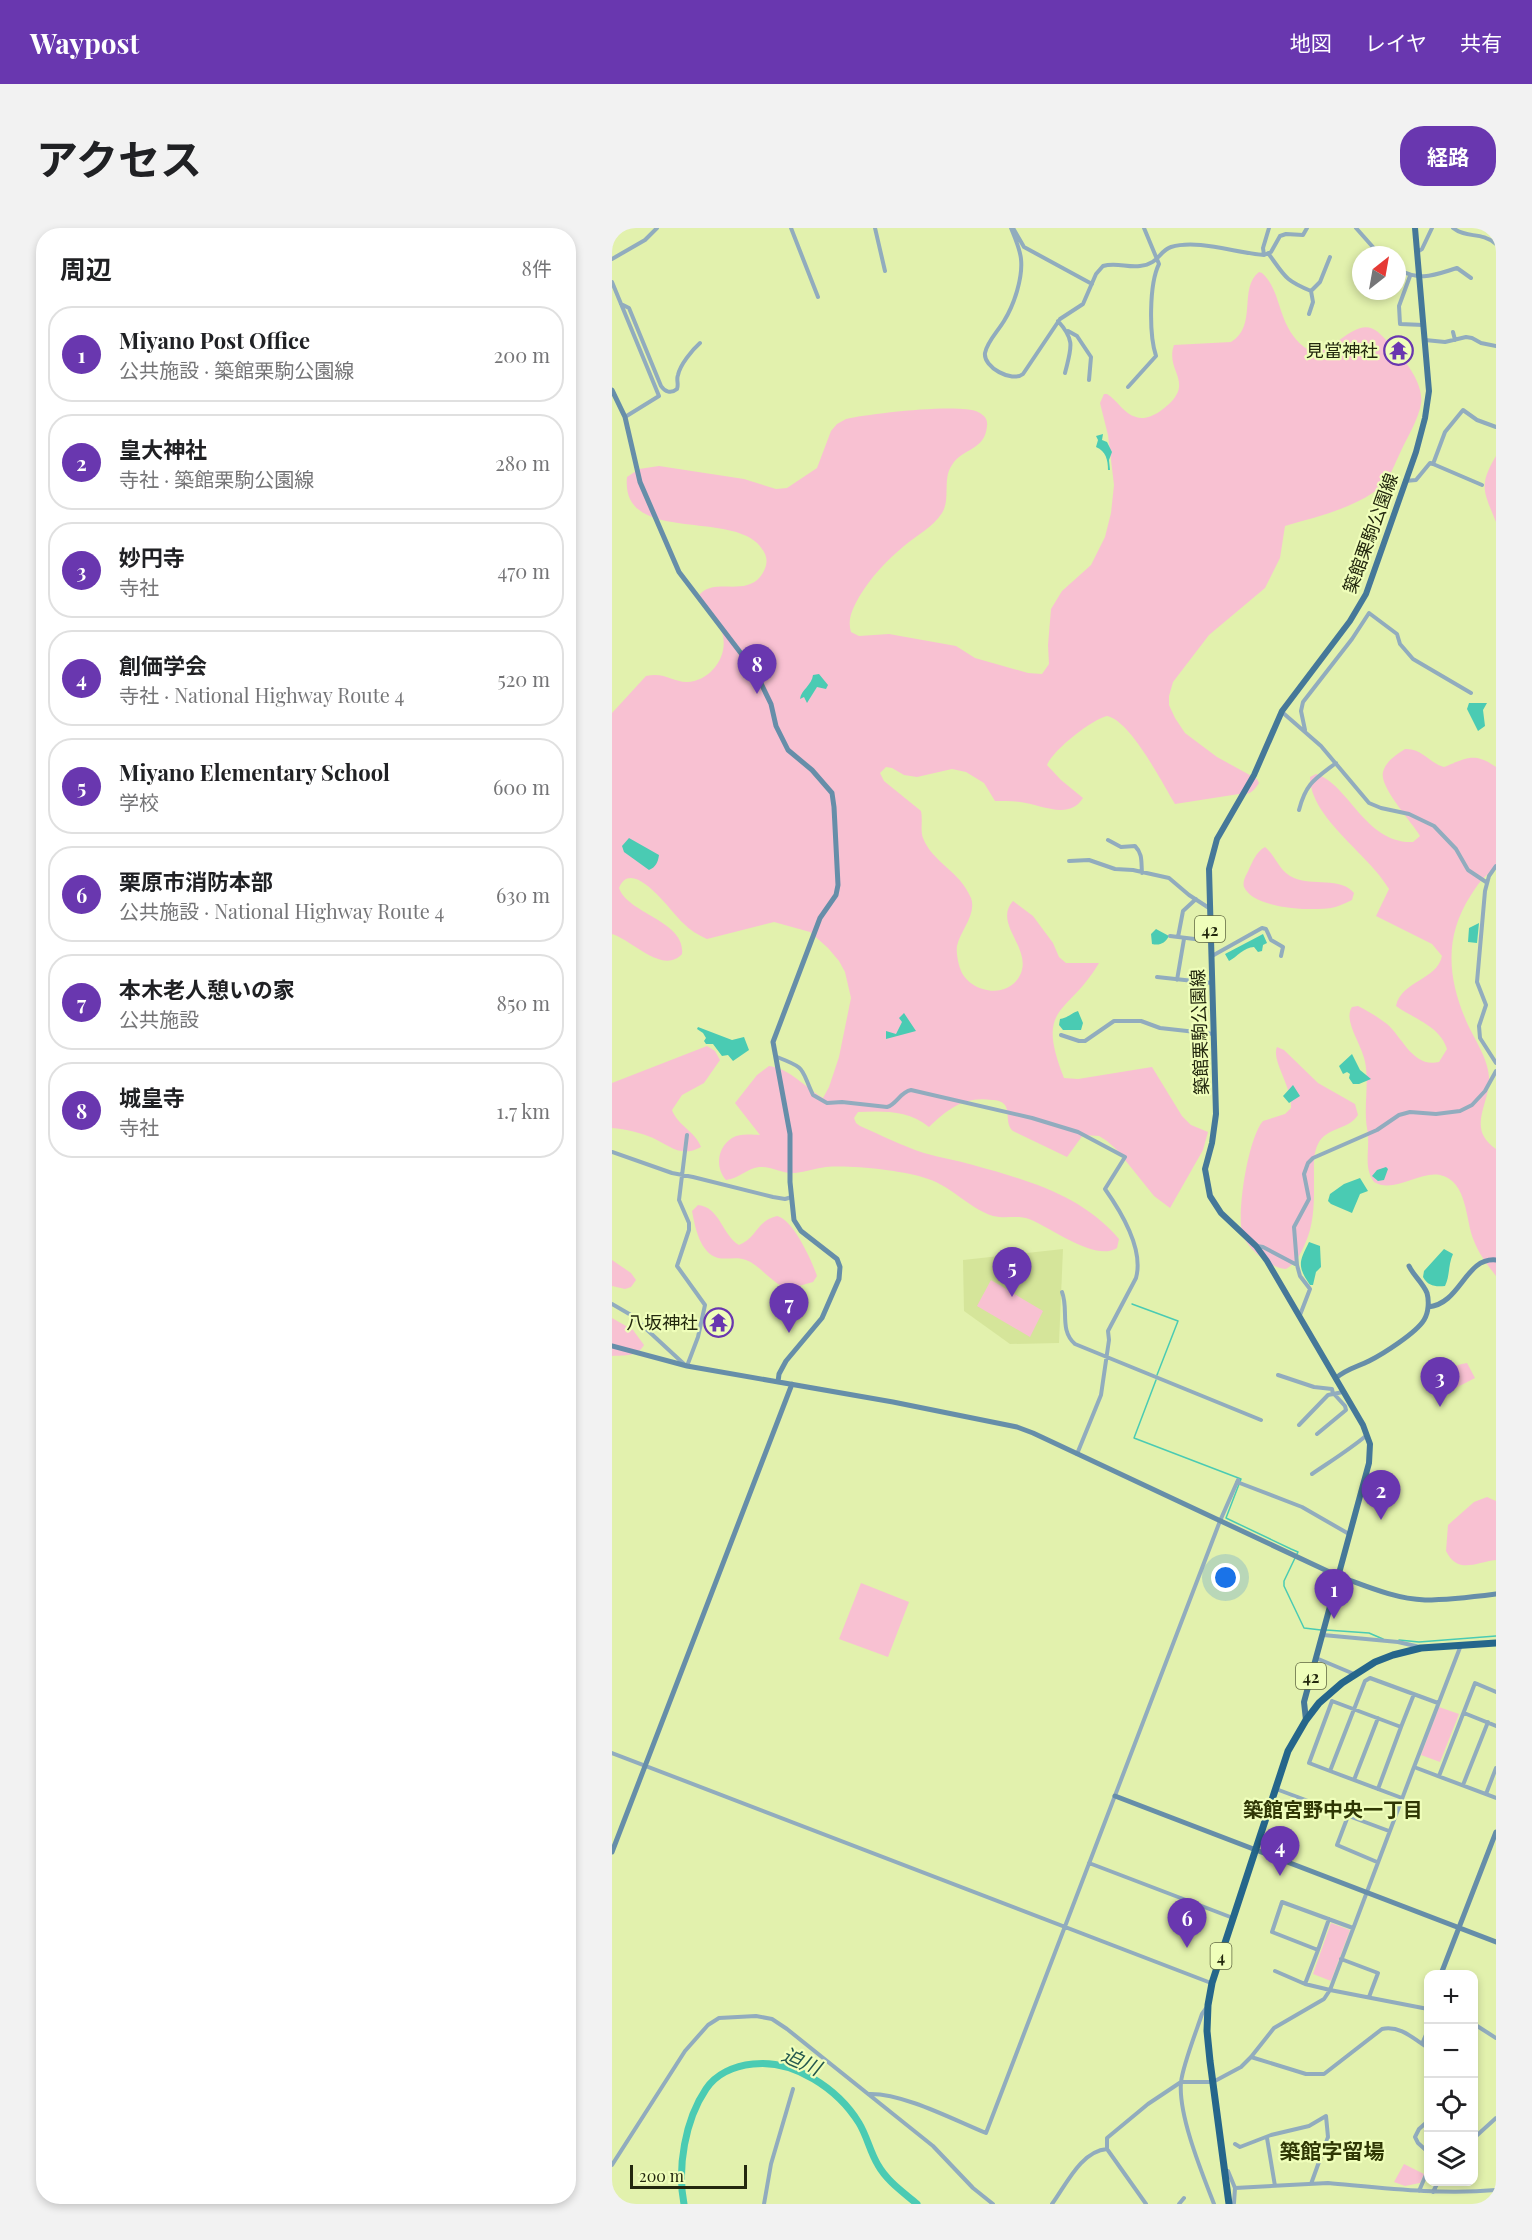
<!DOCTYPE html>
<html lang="ja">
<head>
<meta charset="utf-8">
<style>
	body { margin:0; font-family:"Playfair Display","Noto Sans JP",serif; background:#f2f2f2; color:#202124 }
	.controls { position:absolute; right:18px; bottom:18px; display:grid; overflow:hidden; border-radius:12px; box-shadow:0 3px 9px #0003 }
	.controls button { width:54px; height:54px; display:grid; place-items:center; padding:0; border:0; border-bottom:2px solid #e0e0e0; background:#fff; color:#202124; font:30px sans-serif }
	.compass { position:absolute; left:740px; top:18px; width:54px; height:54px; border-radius:50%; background:#fff; box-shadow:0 3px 9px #0003; rotate:31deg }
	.scale { position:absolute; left:18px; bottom:15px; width:117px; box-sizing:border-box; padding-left:6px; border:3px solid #23280e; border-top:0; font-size:16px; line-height:21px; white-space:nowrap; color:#23280e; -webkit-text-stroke:4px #effeba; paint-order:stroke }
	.you { position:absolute; left:614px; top:1350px; width:21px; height:21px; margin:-15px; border:4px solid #fff; border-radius:50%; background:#1a73e8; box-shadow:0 0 0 9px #1a73e833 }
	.badge { display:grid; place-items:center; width:39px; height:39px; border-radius:50%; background:#6937af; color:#fff; font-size:20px; font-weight:700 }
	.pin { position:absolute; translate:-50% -50px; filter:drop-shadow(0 2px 3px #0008) }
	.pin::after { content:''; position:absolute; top:32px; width:21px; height:18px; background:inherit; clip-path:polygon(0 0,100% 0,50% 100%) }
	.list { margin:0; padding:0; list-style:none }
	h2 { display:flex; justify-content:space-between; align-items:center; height:78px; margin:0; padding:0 24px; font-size:26px }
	h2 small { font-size:20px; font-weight:400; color:#757577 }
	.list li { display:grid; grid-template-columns:39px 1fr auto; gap:18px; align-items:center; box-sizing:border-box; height:96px; margin:0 12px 12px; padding:0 12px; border:2px solid #e0e0e0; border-radius:24px }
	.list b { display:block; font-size:22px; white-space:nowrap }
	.list p { margin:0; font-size:20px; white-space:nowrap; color:#757577 }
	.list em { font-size:20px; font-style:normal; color:#757577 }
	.icon { flex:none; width:33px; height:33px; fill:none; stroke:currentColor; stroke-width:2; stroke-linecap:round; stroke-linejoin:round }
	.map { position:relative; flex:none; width:884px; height:1976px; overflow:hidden; border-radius:24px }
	header { display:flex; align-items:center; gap:36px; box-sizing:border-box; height:84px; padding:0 30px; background:#6937af; color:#fff }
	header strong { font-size:28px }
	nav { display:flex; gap:33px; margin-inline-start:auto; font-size:21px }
	.intro { display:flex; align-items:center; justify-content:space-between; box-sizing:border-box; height:144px; padding:0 36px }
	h1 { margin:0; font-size:42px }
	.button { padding:15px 27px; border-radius:24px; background:#6937af; color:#fff; font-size:21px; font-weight:700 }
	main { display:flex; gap:36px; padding:0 36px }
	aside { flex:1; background:#fff; border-radius:24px; box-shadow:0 3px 9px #0003 }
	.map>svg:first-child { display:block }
	.built { fill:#d5e59a }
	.green { fill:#f8c1d2 }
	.water { fill:#4acbb3 }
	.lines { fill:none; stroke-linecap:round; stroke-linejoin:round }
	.stream { stroke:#4acbb3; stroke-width:1.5 }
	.river { stroke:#4acbb3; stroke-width:7 }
	.street { stroke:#91acbe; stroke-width:4 }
	.secondary { stroke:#668ea9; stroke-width:5 }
	.primary { stroke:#457899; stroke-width:6 }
	.highway { stroke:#25668b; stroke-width:7 }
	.labels { text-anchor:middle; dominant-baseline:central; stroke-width:4.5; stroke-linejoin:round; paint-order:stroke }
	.shield { fill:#effeba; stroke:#606842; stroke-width:1.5 }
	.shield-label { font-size:16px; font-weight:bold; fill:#23280e }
	.poi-label { font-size:18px; fill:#23280e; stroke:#effeba; text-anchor:end }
	.street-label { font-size:18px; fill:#23280e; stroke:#effeba }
	.neighbourhood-label { font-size:20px; font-weight:bold; fill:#2f3704; stroke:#effeba }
	.water-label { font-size:20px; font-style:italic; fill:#24594f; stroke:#effeba }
	.quarter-label { font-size:21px; font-weight:bold; fill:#2f3704; stroke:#effeba }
</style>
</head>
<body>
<header>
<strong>Waypost</strong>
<nav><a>地図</a><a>レイヤ</a><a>共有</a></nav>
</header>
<div class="intro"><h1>アクセス</h1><a class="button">経路</a></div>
<main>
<aside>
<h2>周辺<small>8件</small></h2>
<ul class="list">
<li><span class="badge">1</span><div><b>Miyano Post Office</b><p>公共施設 · 築館栗駒公園線</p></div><em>200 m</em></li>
<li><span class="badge">2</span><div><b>皇大神社</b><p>寺社 · 築館栗駒公園線</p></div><em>280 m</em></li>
<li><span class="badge">3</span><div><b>妙円寺</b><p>寺社</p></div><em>470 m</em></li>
<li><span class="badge">4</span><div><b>創価学会</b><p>寺社 · National Highway Route 4</p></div><em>520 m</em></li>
<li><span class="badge">5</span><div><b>Miyano Elementary School</b><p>学校</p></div><em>600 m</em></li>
<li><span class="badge">6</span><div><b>栗原市消防本部</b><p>公共施設 · National Highway Route 4</p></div><em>630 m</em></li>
<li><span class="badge">7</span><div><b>本木老人憩いの家</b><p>公共施設</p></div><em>850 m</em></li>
<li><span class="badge">8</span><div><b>城皇寺</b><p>寺社</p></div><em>1.7 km</em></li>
</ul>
</aside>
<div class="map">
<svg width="884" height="1976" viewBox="0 0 884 1976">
	<rect width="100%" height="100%" fill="#e2f1ad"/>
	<path class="built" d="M451,1021L447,1115L398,1116L352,1083L351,1032Z"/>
	<path class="green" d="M647,44L650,45C671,64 664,96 692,119C716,138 742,83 766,104C783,120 813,151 809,176C806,192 796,208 789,223C781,239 778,253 762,264C736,282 703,289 673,298L668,330L653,360L597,407L561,454L557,468V477L563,490L573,505L605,529L645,551L647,555C641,564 638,567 627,566L563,576C550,555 519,493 495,488C479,492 441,522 435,537L449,552L471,570C457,593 428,576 408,574C400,573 391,573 383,573L372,555L354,544L340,541L305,549L292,547L280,540L274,539L268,545L272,553L309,583C311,592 308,602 311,610C320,634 348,643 359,670C365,686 348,703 345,718C344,724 346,734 348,740C355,764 397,774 409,745C419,719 381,695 401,673L421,688L441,715L447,729L454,735H487C455,789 423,776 452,850L466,851L540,839L570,888L579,897L596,904L591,922L558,980L542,968L505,922L495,913L487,908L471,907L455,929L401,903C393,896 398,885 393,877C390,873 384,872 380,872C352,868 336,881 317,899C296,882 271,883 246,884L242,890L244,895L248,898C269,907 290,918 312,925C328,930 345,932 361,937C415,952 470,967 507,1011L505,1020C483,1034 440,1000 417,991C406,987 393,991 381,988C354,979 340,957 310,949C286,942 239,937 214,939C204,940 194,944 183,945C171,946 159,938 147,939C134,941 128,950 114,952C103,939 105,920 120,910C128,905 140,907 148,907L123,875L145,847L157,838C179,841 192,859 211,870L217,859L227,829L239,770L233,744L227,733L216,720L198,704L162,694L95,711C86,707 78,702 71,695C60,685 20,627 7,660C16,686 74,693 70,726C51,747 20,712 0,706V485L34,448C53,444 60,454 75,454C100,453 119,425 109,402C104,391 94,381 87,371L88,366C103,350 132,368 148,349C154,341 157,333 152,324C129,278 8,320 15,249L27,241L47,238L132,251L164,261L175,260L205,240L219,203L225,196L234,191C256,186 347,175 366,184C372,187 376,191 375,198C373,223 350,220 340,237C330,251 339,271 330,285C321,299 304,308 292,318C274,333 259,349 247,369C241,380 235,391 239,404L247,408L277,406L344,418L363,430L416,445L430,446L437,436L436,417L439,381L450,363L479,337L493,309L499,285L502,257L496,207L488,175L492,166H495C505,172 512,186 524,189C532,192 540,188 547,184C588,155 552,145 562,117L619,114C646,98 626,60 647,44Z
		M884,228V294C872,264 866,258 884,228Z
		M793,521C810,520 817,535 832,539C855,530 862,524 884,539V641C872,647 866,656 859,667C833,707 835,747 853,790C860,808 876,829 877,849C879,875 853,900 884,921V1048C875,1036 867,1026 862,1013C853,992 856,953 828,947C807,943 782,966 762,954C752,940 757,926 756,909C756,903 754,897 754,891C753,874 756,857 754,840C753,819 730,794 740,779L746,778C756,783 766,789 775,796C791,810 801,840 827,834L835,821C828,798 802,791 784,778C789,753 825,752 830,728L820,716L764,688L777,661C757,626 698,590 698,549L704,546C737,556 753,616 801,614L808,608C800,594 767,559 771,544C774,533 784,527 793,521Z
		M653,619C664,628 667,644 682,650C700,658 729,649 742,665L740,672C733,675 726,679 719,680C699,683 642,681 632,659C630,653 635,646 637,641C641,633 644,624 653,619Z
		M95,818L103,823L108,832L92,855L70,867L60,882C66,898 83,903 89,919C69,930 58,918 41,910C30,905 13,901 0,900V855Z
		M665,819L672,822L706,855L743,876L746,887C737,902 714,899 706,916C701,926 702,938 702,948C702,971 703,994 693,1016C688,1027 684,1035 674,1041C658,1040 633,1019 630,1004C625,983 636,910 651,893L673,886L679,880C680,858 659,832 665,819Z
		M86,977C108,979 110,1007 127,1017C145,1010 144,993 165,988C181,991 200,1033 205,1048L201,1054L176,1061C158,1054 148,1037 134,1032C125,1028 115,1032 106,1030C88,1025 83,999 80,983Z
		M0,1032L19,1045L24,1052L19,1059L13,1061L0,1058Z
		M379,1052L431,1083L418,1109L365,1078Z
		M0,1090L21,1102L32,1117C25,1129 13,1127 0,1128Z
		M855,1135L863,1150L832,1166L825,1155L829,1152L828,1149C835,1140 844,1137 855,1135Z
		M875,1269L884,1273V1332C864,1334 846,1347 834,1323L836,1297L862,1274Z
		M249,1355L297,1374L276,1429L227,1411Z
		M827,1479L847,1486L828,1534L809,1527Z
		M719,1695L738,1702L719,1753L701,1746Z
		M792,1936L812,1946L808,1955L793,1958L782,1954Z"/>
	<path class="water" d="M491,206L490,212L495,214L500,224L497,232L498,242H496C496,232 494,223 484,219L486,212L484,208Z
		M207,446L216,457L214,461L205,459L195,475L192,469L188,471C189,462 200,457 201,447Z
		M857,475H875L871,482L873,498L866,503L855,481Z
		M17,610L47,627C46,634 44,639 37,642L12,624L10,618Z
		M867,695L865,715L856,714L857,700Z
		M544,701L557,708C553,715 548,718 540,716L539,706Z
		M651,706L655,715L651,717L650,723L646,724L642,719C632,719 625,729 617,733L613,726Z
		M466,783L471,795L469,802H451L447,797L448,791C456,790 459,785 466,783Z
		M292,785L304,803L274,811V803L284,806L290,794L287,790Z
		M86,799L120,812L132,809L137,822L121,833L116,827L110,828L101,816H94L92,813L94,810L91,805L85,801Z
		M740,826L748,842L759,851L747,856H741L737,850L738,846L735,844L731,846L727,838Z
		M681,857L688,868L677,875L671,868Z
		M774,939L776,941L772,952L766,953L760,948L765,942Z
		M748,950L756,963L748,966L740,985L719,976L716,973L718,966L732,956Z
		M697,1014L708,1018L709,1039L704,1044L701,1057H698C685,1038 687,1034 697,1014Z
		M832,1021L841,1026C836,1037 838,1048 833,1058C823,1059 816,1058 811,1049L812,1043Z"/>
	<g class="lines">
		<path class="stream" d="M520,1076L566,1093L545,1147
			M544,1152L522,1210L629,1251L614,1290L679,1321L686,1324L685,1326
			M683,1330L672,1353V1358L692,1400L709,1402
			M714,1402L757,1405L771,1411
			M787,1412L807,1414L884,1408"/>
		<path class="river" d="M72,1976C65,1940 73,1892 94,1861C104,1846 122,1838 141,1836C182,1831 226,1861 247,1895C255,1908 258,1924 266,1937C275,1953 291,1964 305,1976"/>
		<path class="street" d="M179,0L206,69
			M263,0L273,43
			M399,0C403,10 408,21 409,31C411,50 402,77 392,93C386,103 375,114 373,125C371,139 400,155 411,146L448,91L471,76L484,46L491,38C504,34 516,40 528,38C547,36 547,23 559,19C586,11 624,25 652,27L659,24L668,8L674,6L691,7L695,0
			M401,0L412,19L480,56
			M744,0L768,27
			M841,0C855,11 869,3 884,16
			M805,24L810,21L820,0
			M656,25C673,48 672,52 699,63L708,54L718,29
			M652,27L651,20L657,0
			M0,31L33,12L45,0
			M785,41C809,54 822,47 845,40L859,50
			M798,48L787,78L788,96L811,97
			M0,54L47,168L13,189
			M9,76L17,80L49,158C53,164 59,166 65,161C67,156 64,152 66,147C68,137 80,122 88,115
			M697,86L701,74L699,63
			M446,93C464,113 459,120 453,145
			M456,103L465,108L479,129L477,152
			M841,104L843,112
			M813,112L833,114L854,109L860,110L869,115L884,118
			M516,159L544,128C537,107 537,56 547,36L532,0
			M821,236L870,257
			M793,253L804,252L818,235L821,236L833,204L851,182L865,192L884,199
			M670,484L709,518L757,575L769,580L797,586L822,598L844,621L856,642L874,654
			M693,502L689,483L691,474L740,411L757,385L785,406L788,416L801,431L859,465
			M687,582C694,555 703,551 724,535
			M496,612L509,619L523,618C531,626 529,634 530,645
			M457,633L477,632L503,641L521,642L557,650L577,667L597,680
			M884,638L877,648L873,663L865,754L874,777L867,798L868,810L884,835
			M558,708L599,713
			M566,709L571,683L584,671
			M600,728L650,700L654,701L659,712L671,719L669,728
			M545,749L600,755
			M565,752L572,711
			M449,807L467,813H473L502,793H529L548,800L602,806
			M165,829C196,841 188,840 201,867L215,875L230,874L275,879C285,876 288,864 299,862L420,890L466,904L513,929L493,961C510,985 532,1021 524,1050L496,1103L497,1112L489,1167L465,1226
			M75,907L67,972L77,995V1002L65,1038L93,1077L86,1109L75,1138
			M0,924L60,945L81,949L161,969L173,971L180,969
			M645,1018L651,1019L685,1037
			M450,1064C457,1082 447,1102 463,1116L649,1192
			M0,1076L19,1087L72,1136
			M688,1087L698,1061L688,1048L685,1037L682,999L697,971L692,946L696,935L701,930L765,902L787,887L798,884L824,886L848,883L860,877L873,863L884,843
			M666,1147L702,1159L720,1161L721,1166
			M687,1197L716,1167L731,1164
			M705,1206L734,1182L733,1178L723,1167
			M700,1246C719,1233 737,1222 755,1207
			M625,1254L690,1279L737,1306
			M711,1407L786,1414L808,1419
			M704,1430L742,1446
			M852,1485L884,1498
			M0,1525L599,1755
			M802,1539L849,1417
			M718,1543L697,1535L720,1473L789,1499L802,1466
			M827,1548L863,1455L884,1464
			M742,1552L766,1490
			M851,1557L876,1494
			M664,1561L777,1603
			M766,1561L789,1499
			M874,1566L884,1540
			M790,1570L718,1543L753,1453L758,1450L826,1475
			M736,1588L725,1617L765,1634
			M477,1635L621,1690
			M741,1700L670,1674L660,1704L706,1722L693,1756L718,1762L802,1539L884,1570
			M706,1722L717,1691
			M729,1731L766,1745L757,1769
			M663,1743L693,1756
			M595,1779L590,1786C584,1804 571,1837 569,1854C566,1887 590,1945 602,1976
			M862,1796L884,1810
			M810,1816L816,1802
			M639,1829L694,1846H712L770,1801C788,1797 802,1811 816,1820
			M257,1866C291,1865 342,1892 374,1905L608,1293L626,1252
			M816,1893L807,1901L803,1909L806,1915L816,1924
			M655,1910L663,1958
			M862,1910L884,1890
			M623,1916L628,1919L659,1907L697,1898L714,1888L716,1909L699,1956
			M0,1937L73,1823L96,1797L107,1790L144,1788L160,1791L175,1801L321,1918L361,1960L381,1976
			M612,1943H616L623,1960
			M807,1963L816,1942
			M821,1964L826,1954
			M152,1976L159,1936L181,1861
			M440,1976C454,1957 469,1923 495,1921
			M534,1976L495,1921V1910L536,1876L569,1854H601L629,1839L639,1829L662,1800L712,1771L718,1762L816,1781
			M567,1976L572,1970
			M619,1976L622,1975L623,1960L716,1955C772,1960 828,1967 884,1962"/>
		<path class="secondary" d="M0,162L13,189L28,254L67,344L144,445L159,476L164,498L176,522L200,542L220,565L222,579L226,657L224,667L208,690L161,814L178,906V954L182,992L189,1003L225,1031L228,1039L227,1051L210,1090L174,1133L167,1146L166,1154
			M816,1079C849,1076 853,1029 884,1032
			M0,1118L75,1138L281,1174L405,1199L421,1205L726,1348C754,1358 783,1371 813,1372C837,1372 861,1369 884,1366
			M724,1150C734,1141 745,1139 757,1133C771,1126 804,1105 812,1092C817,1084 817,1072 815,1065C811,1055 801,1047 797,1038
			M503,1568L884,1714
			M0,1624L180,1156
			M829,1746L884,1604
			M815,1781L816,1778"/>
		<path class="primary" d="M694,1492L692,1474L757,1235L758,1216L751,1197L655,1033L644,1018L609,985L598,968L593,941L600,915L604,886L597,641L605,611L642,547L670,483L738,393L754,366L804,224L813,190L817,163L803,0"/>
		<path class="highway" d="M617,1976L598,1833L595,1803L596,1777L600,1755L611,1721L676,1523L694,1492L707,1475L730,1455L763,1434L781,1427L809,1420L884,1415"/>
	</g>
	<defs>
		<symbol id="temple-ring" viewBox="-11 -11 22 22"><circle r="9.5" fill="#effeba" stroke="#6937af" stroke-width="1.5"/><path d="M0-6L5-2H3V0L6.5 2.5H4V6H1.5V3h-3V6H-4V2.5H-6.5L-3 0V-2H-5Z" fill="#6937af"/></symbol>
	</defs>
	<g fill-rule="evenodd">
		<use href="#temple-ring" x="770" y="106" width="33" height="33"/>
		<use href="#temple-ring" x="90" y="1078" width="33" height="33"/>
	</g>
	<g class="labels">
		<g class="shield">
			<rect x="583" y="688" width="30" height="26" rx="4.5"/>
			<rect x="684" y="1435" width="30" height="26" rx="4.5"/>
			<rect x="598.5" y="1715" width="21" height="26" rx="4.5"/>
		</g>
		<g class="shield-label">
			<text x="598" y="701">42</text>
			<text x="699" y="1448">42</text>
			<text x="609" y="1728">4</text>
		</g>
		<g class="poi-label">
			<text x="766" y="122">見當神社</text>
			<text x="86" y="1094">八坂神社</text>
		</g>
		<g class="street-label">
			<text transform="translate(758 305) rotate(-70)">築館栗駒公園線</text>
			<text transform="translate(587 804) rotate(-92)">築館栗駒公園線</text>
		</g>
		<g class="neighbourhood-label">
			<text x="721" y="1580">築館宮野中央一丁目</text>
		</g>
		<g class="water-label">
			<text transform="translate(190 1832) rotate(24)">迫川</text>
		</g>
		<g class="quarter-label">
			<text x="720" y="1922">築館字留場</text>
		</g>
	</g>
</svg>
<div class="controls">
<button>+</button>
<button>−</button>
<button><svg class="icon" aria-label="locate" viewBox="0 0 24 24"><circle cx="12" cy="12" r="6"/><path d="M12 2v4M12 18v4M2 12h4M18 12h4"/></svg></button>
<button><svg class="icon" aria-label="layers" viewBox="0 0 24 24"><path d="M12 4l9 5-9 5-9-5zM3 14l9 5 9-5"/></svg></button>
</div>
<svg class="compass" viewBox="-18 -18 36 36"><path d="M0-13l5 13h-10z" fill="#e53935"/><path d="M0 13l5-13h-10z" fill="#757577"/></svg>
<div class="scale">200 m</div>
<div class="you"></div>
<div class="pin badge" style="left:722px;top:1391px">1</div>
<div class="pin badge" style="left:769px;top:1292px">2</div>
<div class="pin badge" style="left:828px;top:1179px">3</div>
<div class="pin badge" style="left:668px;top:1648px">4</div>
<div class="pin badge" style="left:400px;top:1069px">5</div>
<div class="pin badge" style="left:575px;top:1720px">6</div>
<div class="pin badge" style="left:177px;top:1105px">7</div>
<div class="pin badge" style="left:145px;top:466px">8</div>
</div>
</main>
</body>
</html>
